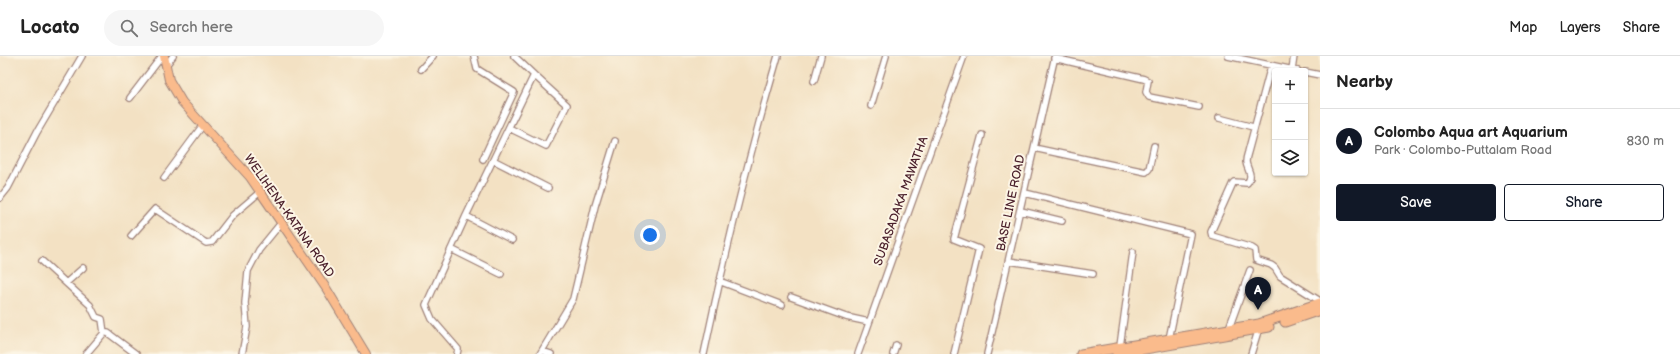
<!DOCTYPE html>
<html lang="en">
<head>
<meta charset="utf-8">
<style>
	body { margin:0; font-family:"Balsamiq Sans",sans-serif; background:#f6f6f6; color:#222 }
	.controls { position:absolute; right:12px; top:12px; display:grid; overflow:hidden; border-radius:4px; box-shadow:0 1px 3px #0004 }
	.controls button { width:36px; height:36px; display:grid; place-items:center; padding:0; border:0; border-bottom:1px solid #e0e0e0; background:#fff; color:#222; font:20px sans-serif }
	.you { position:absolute; left:650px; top:179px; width:14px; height:14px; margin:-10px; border:3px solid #fff; border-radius:50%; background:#1a73e8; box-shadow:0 0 0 6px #1a73e833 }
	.badge { display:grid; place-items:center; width:26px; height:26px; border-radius:50%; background:#111827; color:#fff; font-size:13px; font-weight:700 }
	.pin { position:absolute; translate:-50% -33px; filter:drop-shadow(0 1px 2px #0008) }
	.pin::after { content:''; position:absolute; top:21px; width:14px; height:12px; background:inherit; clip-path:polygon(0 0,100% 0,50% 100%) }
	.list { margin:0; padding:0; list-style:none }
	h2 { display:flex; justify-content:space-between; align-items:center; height:52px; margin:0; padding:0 16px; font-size:17px }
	h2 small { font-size:13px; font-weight:400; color:#767676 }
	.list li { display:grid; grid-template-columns:26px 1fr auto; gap:12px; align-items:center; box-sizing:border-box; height:64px; padding:0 16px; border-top:1px solid #e0e0e0 }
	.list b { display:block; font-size:15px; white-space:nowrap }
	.list p { margin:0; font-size:13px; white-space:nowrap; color:#767676 }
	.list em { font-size:13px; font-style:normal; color:#767676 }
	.actions { display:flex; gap:8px; padding:12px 16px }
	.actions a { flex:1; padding:9px 0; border:1px solid #111827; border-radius:4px; text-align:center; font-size:14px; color:#111827 }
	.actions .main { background:#111827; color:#fff }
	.icon { flex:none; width:22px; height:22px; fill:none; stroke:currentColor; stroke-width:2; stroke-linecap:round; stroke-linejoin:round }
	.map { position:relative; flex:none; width:1320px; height:298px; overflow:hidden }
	header { display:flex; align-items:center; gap:24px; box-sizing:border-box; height:56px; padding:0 20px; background:#fff; border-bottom:1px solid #e0e0e0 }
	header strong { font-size:19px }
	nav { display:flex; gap:22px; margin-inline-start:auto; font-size:14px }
	.search { width:280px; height:36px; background:#f6f6f6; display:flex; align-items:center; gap:10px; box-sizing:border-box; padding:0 14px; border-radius:22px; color:#767676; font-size:15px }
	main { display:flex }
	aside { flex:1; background:#fff }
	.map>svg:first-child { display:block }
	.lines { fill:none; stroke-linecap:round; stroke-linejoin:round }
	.minor-casing { stroke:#9e8077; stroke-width:8 }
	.primary-casing { stroke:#9e8077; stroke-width:10 }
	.trunk-casing { stroke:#9e8077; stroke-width:11 }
	.minor { stroke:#fff; stroke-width:5.5 }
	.primary { stroke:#fabb8c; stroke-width:8 }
	.trunk { stroke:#fabb8c; stroke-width:9 }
	.labels { text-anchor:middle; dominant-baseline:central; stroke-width:4; stroke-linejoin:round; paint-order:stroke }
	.street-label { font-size:12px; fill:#4a1f2b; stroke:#fcf5e5 }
</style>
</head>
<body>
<header>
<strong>Locato</strong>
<div class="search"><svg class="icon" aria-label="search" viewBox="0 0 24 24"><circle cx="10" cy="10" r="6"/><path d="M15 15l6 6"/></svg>Search here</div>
<nav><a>Map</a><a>Layers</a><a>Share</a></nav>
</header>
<main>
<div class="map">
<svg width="1320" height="298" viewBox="0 0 1320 298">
	<rect width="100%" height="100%" fill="#fcf5e5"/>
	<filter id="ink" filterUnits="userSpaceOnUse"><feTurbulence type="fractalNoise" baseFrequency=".025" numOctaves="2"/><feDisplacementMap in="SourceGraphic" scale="8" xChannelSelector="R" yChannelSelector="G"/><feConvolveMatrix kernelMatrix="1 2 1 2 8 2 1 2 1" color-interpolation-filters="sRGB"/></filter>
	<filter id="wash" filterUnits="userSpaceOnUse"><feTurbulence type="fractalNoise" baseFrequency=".012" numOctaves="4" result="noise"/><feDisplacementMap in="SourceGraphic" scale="16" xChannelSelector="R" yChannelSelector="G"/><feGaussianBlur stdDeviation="0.9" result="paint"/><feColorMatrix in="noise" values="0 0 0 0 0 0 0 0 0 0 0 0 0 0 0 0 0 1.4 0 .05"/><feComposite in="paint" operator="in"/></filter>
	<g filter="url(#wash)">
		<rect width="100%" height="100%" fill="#f3e1c3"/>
	</g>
	<g filter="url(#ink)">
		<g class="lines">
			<defs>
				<path id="minor" d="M474,0L477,13L514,36L483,103
					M1228,0L1298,15
					M1054,2L1144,23L1148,25L1146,36L1149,41L1199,51
					M166,9L173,0
					M1271,10L1248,96C1247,99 1246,103 1246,106C1247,114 1254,119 1247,127L1234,126L1233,127L1211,176L1212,180L1252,192L1255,194L1256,204L1271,209L1275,212L1280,220L1320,245
					M421,13L433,0
					M1292,14L1294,0
					M1305,16L1320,19
					M814,25L821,0
					M130,42L162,0
					M871,50L886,0
					M1219,62L1253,71
					M509,72L546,90L567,49L534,19
					M1034,92L1146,116L1149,113L1154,90
					M493,104L548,132
					M164,122L203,69
					M1025,137L1191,178L1169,283
					M0,142L8,132L37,76L82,0
					M1021,155L1062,165
					M466,160L512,184
					M131,180L155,153L206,187L212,186L233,159L260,136
					M451,193L501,218
					M42,205L90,249L96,261L102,263L104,277
					M1009,205L1093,218
					M719,225L782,249
					M66,227L83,212
					M791,241L846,261L869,266
					M1229,272L1250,214
					M1120,290L1133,196
					M542,295L551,298
					M86,298L104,277H108L136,298
					M242,298L247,271L245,247L248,215L259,194L281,167
					M457,298L458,293L432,263L426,249L466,160L534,19L514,0
					M540,298L573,243L595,150L615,85
					M704,298C725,198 749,98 778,0
					M858,298L964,0
					M893,298L896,289
					M954,298L979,193L954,183L982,79
					M987,298L1055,0
					M1251,298L1259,272"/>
				<path id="primary" d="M164,0L169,24L182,46L250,121L326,232L366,298"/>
				<path id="trunk" d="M1285,266L1320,254
					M1081,298L1259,268L1320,247
					M1117,298L1269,271"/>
			</defs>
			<use href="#minor" class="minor-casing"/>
			<use href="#primary" class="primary-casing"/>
			<use href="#trunk" class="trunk-casing"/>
			<use href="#minor" class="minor"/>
			<use href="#primary" class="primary"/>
			<use href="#trunk" class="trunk"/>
		</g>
	</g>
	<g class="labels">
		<g class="street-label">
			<text transform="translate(901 145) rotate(-70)">SUBASADAKA MAWATHA</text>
			<text transform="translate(1011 147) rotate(-78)">BASE LINE ROAD</text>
			<text transform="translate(289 160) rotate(55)">WELIHENA-KATANA ROAD</text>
		</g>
	</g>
</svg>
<div class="controls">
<button>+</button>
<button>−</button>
<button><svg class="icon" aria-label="layers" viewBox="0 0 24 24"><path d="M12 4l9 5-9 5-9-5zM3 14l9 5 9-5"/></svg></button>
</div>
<div class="you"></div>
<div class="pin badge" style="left:1258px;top:254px">A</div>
</div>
<aside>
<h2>Nearby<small></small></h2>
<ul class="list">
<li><span class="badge">A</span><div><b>Colombo Aqua art Aquarium</b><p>Park · Colombo-Puttalam Road</p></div><em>830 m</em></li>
</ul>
<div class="actions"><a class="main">Save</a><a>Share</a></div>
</aside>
</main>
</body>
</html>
